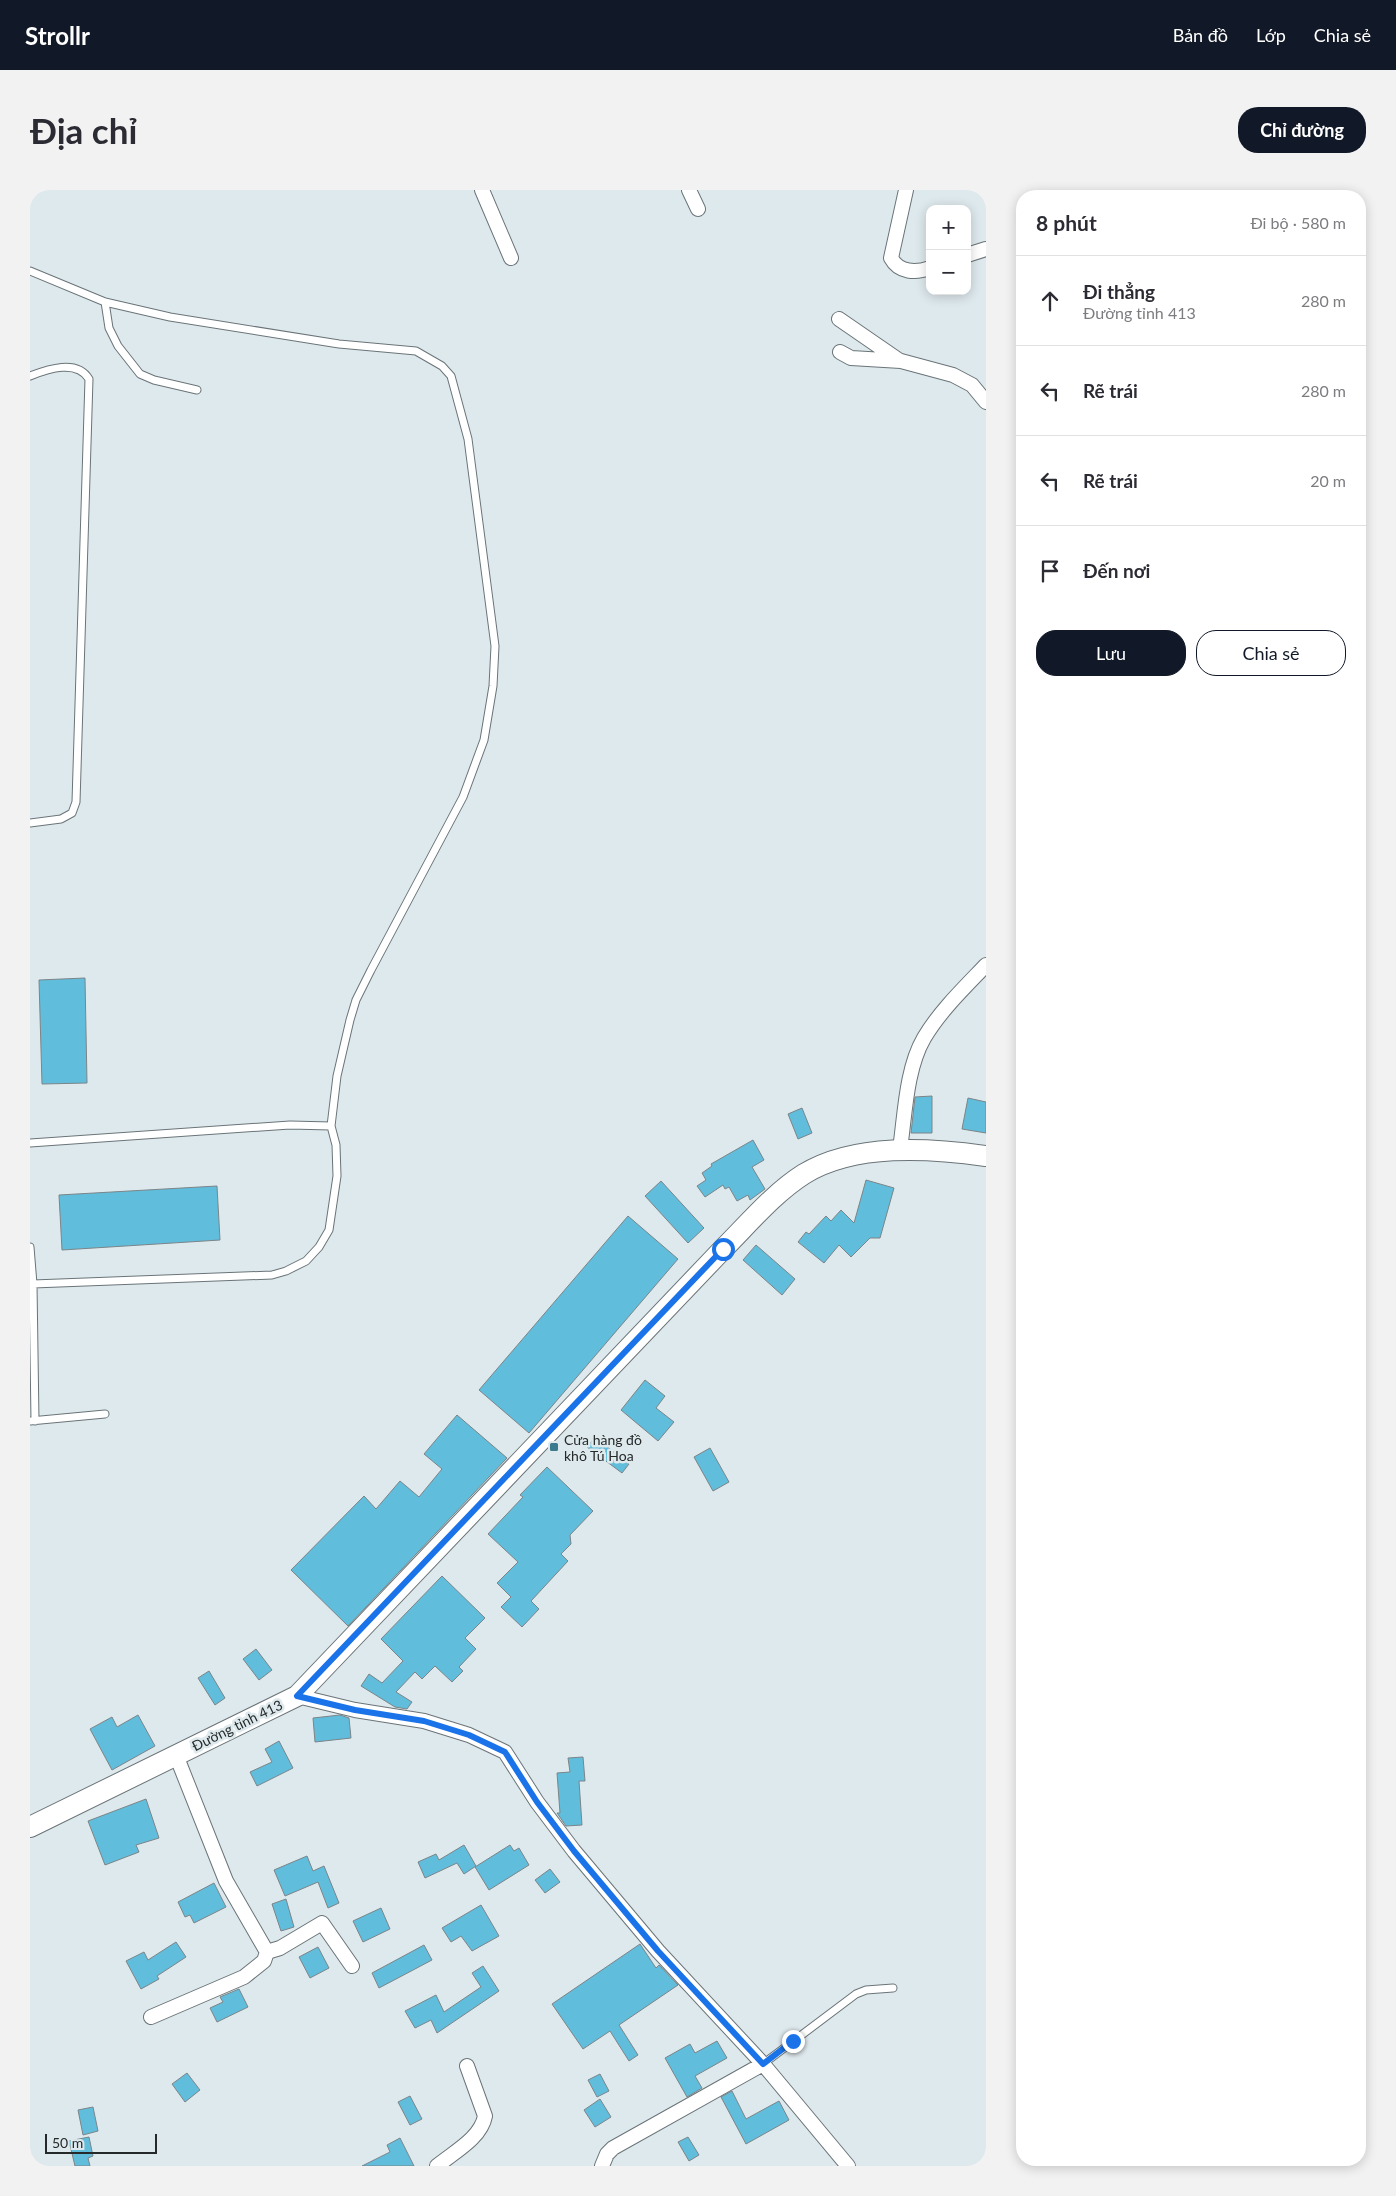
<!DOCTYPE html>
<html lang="vi">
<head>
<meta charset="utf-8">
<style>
	body { margin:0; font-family:Lato,sans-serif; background:#f2f2f3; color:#2b2b33 }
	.controls { position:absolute; right:15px; top:15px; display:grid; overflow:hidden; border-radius:10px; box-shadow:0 2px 12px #0003 }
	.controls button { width:45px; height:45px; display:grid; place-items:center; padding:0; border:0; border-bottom:1px solid #e1e1e2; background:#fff; color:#2b2b33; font:25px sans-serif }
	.scale { position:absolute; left:15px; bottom:12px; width:112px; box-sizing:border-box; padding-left:5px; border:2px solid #25292a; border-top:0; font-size:14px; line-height:18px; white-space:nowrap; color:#25292a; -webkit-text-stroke:4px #dee9ed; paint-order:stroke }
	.stop { position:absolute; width:15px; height:15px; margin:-11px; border:4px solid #1a73e8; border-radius:50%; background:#fff }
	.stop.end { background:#1a73e8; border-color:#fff; box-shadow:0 1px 5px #0008 }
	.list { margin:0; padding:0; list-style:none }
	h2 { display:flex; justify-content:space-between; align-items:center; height:65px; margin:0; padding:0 20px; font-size:21px }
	h2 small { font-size:16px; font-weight:400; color:#7c7c81 }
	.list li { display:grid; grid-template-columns:32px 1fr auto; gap:15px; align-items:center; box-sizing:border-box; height:90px; padding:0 20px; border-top:1px solid #e1e1e2 }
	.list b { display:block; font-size:19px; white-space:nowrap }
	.list p { margin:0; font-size:16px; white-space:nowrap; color:#7c7c81 }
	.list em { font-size:16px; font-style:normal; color:#7c7c81 }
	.actions { display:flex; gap:10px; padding:15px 20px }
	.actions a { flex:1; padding:11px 0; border:1px solid #111827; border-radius:20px; text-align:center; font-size:18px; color:#111827 }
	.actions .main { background:#111827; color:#fff }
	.icon { flex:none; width:28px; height:28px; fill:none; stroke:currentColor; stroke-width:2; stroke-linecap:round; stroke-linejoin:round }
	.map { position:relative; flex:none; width:956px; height:1976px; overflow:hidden; border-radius:20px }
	header { display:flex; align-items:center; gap:30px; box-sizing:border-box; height:70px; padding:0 25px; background:#111827; color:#fff }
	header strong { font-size:24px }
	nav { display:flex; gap:28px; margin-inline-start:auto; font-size:18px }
	.intro { display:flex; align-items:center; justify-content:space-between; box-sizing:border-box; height:120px; padding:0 30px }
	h1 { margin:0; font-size:35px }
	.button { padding:12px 22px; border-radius:20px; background:#111827; color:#fff; font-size:18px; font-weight:700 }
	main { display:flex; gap:30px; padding:0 30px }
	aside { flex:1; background:#fff; border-radius:20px; box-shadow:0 2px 12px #0003 }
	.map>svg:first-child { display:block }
	.building { fill:#60bddb; stroke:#7b8589 }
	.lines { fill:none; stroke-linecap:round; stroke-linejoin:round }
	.service-casing { stroke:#6a7478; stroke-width:9 }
	.minor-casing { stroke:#6a7478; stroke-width:16 }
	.secondary-casing { stroke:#6a7478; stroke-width:22 }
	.service { stroke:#fff; stroke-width:7 }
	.minor { stroke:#fff; stroke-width:14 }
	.secondary { stroke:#fff; stroke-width:20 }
	.route { stroke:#1a73e8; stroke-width:6 }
	.poi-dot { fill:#3a7a8e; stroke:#dee9ed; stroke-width:2 }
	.labels { text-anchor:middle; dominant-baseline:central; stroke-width:5; stroke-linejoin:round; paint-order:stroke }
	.poi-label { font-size:14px; fill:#25292a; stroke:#dee9ed; text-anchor:start }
	.street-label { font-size:14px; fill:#25292a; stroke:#dee9ed }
</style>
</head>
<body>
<header>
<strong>Strollr</strong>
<nav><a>Bản đồ</a><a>Lớp</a><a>Chia sẻ</a></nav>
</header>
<div class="intro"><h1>Địa chỉ</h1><a class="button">Chỉ đường</a></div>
<main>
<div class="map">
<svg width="956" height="1976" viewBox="0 0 956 1976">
	<rect width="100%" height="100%" fill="#dee9ed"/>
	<path class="building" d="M55,788L57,893L12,894L9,790Z
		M902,906V943H881L885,907Z
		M938,908L956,912V943L932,939Z
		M772,918L782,943L768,949L758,924Z
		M723,950L734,970L722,977L735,999L720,1010L718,1005L707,1011L699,997L695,999L693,995L675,1007L667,996L676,990L672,983L682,976L681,974Z
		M836,990L864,998L850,1048H840L821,1067L809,1055L794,1073L768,1052L776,1042L779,1044L796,1026L801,1031L811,1020L824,1033Z
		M631,991L674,1038L658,1053L615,1006Z
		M187,996L190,1050L32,1060L29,1005Z
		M598,1026L648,1069L499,1243L449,1200Z
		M726,1055L765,1089L752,1105L713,1070Z
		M615,1190L635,1206L626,1218L644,1232L628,1251L591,1220Z
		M427,1225L477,1268L318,1436L261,1380L334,1306L346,1319L370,1291L389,1307L412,1279L394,1264Z
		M565,1247L599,1274L592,1283L557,1257Z
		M680,1258L699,1292L683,1301L664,1267Z
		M517,1277L563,1321L540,1345L541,1354L531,1364L538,1371L501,1411L509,1419L492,1437L471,1417L481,1407L467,1393L488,1372L458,1344L493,1307L490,1305Z
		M412,1386L455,1428L435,1448L446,1459L429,1477L433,1481L422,1492L405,1476L392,1489L385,1482L366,1502L382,1512L377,1519L365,1517L331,1496L339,1484L352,1493L373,1471L351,1449Z
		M226,1459L242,1480L229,1490L213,1469Z
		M179,1481L195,1508L185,1515L168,1488Z
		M108,1525L125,1556L82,1580L60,1539L82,1527L87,1537Z
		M310,1525L319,1528L321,1548L285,1552L283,1528Z
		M249,1551L263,1578L227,1596L220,1582L242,1572L235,1559Z
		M553,1567L555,1591H549L552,1635L536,1636L527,1623H530L527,1583L540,1582L538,1568Z
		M116,1609L129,1648L106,1655L109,1662L75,1675L58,1631Z
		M434,1655L446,1676L434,1684L427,1673L395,1688L388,1672L406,1664L409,1670Z
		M480,1655L484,1661L489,1658L499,1675L459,1700L445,1677Z
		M277,1666L283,1681L294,1676L309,1713L298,1718L288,1692L255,1706L244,1680Z
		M520,1679L530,1692L515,1703L505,1690Z
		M184,1693L196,1717L164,1733L160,1725L155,1727L148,1712Z
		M256,1709L264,1737L251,1741L242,1714Z
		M451,1715L469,1746L442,1761L431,1746L421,1752L412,1738Z
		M351,1718L360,1739L333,1752L323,1731Z
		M146,1752L156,1767L127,1786L129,1789L111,1799L96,1771L114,1762L118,1770Z
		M610,1754L626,1778L629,1775L648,1795L589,1835L608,1865L599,1871L580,1841L553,1859L522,1814Z
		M394,1755L402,1770L349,1798L342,1783Z
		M288,1757L299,1778L280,1788L269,1767Z
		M453,1776L469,1801L407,1843L401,1830L385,1838L375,1821L406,1805L414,1822L451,1797L442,1783Z
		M209,1799L218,1817L187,1832L180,1818L193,1812L190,1807Z
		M687,1851L697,1868L665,1886L672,1898L657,1907L635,1868L660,1854L665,1863Z
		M157,1883L170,1900L155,1912L142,1894Z
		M570,1884L579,1901L567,1907L558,1890Z
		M702,1901L716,1929L749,1911L759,1930L716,1954L691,1907Z
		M380,1906L392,1929L380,1935L368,1912Z
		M570,1909L581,1927L565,1937L554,1920Z
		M63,1917L68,1941L53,1945L48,1920Z
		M59,1947L63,1966L58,1968L60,1976H45L39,1951Z
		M658,1947L669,1965L659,1971L648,1952Z
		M370,1948L384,1976H332L360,1962L357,1955Z"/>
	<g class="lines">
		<defs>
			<path id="service" d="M0,81L75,112L140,127L309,154L386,161L412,176L421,186L438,249L465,456L463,496L454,550L433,607L341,780L326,810L320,830L307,886L301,936L306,955L307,986L299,1040L289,1057L276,1071L256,1081L242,1085L3,1094
				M75,112L79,138L88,156L110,184L124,190L167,200
				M0,186C18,179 47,169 59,189L46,612L42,623L31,629L0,633
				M0,953L260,935L301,936
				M0,1057L3,1094L5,1231
				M0,1231L75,1224
				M733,1874L826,1804L836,1800L863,1798"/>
			<path id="minor" d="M452,0L481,68
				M659,0L668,19
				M876,0L861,68C869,83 886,83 900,78
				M937,65L956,59
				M809,129L870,171
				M810,162L821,168L871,171L923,185L942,195L956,212
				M870,959C875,925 876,879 894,848C910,821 934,798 956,775
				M267,1506L325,1520L394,1531L439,1545L475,1562L507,1612L544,1661L628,1761L733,1874L818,1976
				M237,1762L250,1758L292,1733L322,1776
				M121,1827L214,1787L234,1771L237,1762L196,1691L146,1565
				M407,1976C424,1962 451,1948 455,1926L437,1876
				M572,1976L577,1964L583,1958L733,1874"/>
			<path id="secondary" d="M0,1637L267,1506L693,1059C719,1033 744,1003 774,984C825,953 899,958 956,966"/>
		</defs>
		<use href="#service" class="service-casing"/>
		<use href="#minor" class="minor-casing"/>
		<use href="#secondary" class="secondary-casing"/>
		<use href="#service" class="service"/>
		<use href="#minor" class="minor"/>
		<use href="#secondary" class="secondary"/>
	</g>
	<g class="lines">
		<path class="route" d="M693,1059L267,1506L325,1520L394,1531L439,1545L475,1562L507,1612L544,1661L628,1761L733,1874L763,1851"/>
	</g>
	<rect class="poi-dot" x="519" y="1252" width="10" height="10" rx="2.5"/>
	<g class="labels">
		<g class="poi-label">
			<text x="534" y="1249">Cửa hàng đồ<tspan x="534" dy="16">khô Tú Hoa</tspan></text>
		</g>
		<g class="street-label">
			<text transform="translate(207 1535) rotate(-26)">Đường tỉnh 413</text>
		</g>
	</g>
</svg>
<div class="controls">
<button>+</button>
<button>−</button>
</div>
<div class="scale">50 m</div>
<div class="stop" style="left:693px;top:1059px"></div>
<div class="stop end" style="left:763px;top:1851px"></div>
</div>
<aside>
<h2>8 phút<small>Đi bộ · 580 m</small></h2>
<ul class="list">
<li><svg class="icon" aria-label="ahead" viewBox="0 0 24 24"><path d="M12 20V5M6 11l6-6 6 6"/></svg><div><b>Đi thẳng</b><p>Đường tỉnh 413</p></div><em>280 m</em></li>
<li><svg class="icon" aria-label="left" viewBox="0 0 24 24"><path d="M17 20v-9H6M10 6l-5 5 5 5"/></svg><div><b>Rẽ trái</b></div><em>280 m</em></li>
<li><svg class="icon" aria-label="left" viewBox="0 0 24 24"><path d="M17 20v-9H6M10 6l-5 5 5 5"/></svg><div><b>Rẽ trái</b></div><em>20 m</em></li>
<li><svg class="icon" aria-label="arrive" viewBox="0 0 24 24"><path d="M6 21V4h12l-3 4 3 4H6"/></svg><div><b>Đến nơi</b></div></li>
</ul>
<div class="actions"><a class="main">Lưu</a><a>Chia sẻ</a></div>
</aside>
</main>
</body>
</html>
